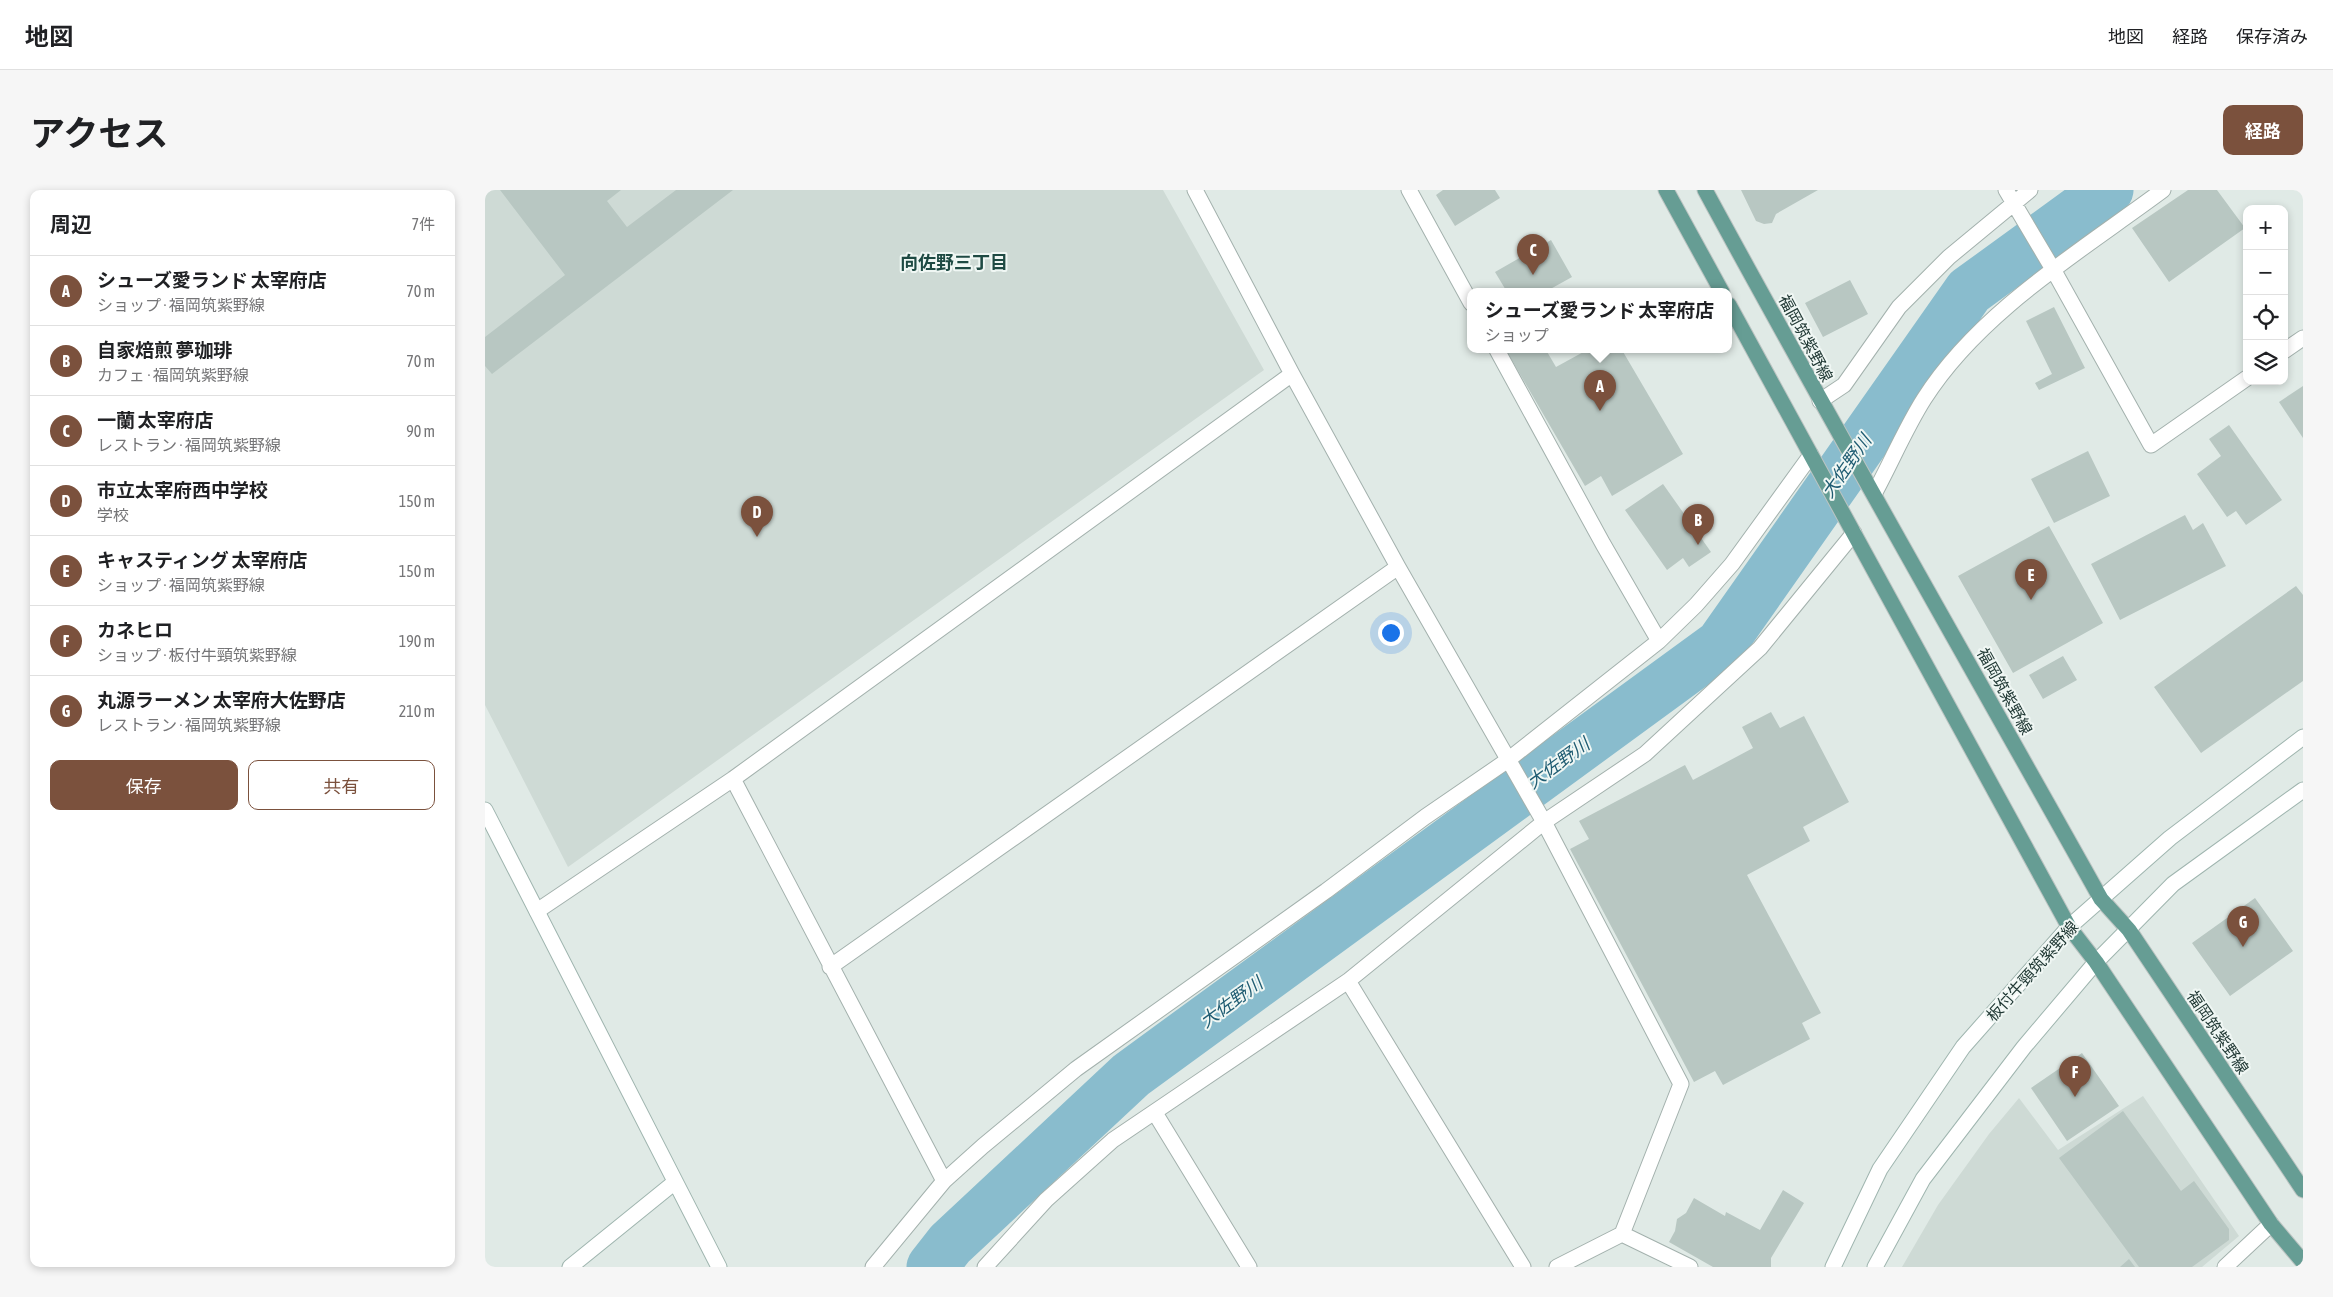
<!DOCTYPE html>
<html lang="ja">
<head>
<meta charset="utf-8">
<style>
	body { margin:0; font-family:"Asap Condensed","Noto Sans JP",sans-serif; background:#f6f6f6; color:#202124 }
	.controls { position:absolute; right:15px; top:15px; display:grid; overflow:hidden; border-radius:10px; box-shadow:0 2px 8px #0003 }
	.controls button { width:45px; height:45px; display:grid; place-items:center; padding:0; border:0; border-bottom:1px solid #e0e0e0; background:#fff; color:#202124; font:25px sans-serif }
	.you { position:absolute; left:905px; top:442px; width:18px; height:18px; margin:-12px; border:4px solid #fff; border-radius:50%; background:#1a73e8; box-shadow:0 0 0 8px #1a73e833 }
	.badge { display:grid; place-items:center; width:32px; height:32px; border-radius:50%; background:#7b513d; color:#fff; font-size:16px; font-weight:700 }
	.pin { position:absolute; translate:-50% -41px; filter:drop-shadow(0 1px 2px #0008) }
	.pin::after { content:''; position:absolute; top:26px; width:18px; height:15px; background:inherit; clip-path:polygon(0 0,100% 0,50% 100%) }
	.popup { position:absolute; left:982px; top:98px; width:265px; height:65px; box-sizing:border-box; display:grid; place-content:center; border-radius:10px; background:#fff; filter:drop-shadow(0 1px 4px #0005); font-size:16px; white-space:nowrap; color:#757577 }
	.popup b { font-size:19px; color:#202124 }
	.popup::after { content:''; position:absolute; left:50%; top:100%; margin-left:-10px; border:10px solid transparent; border-top-color:#fff }
	.list { margin:0; padding:0; list-style:none }
	h2 { display:flex; justify-content:space-between; align-items:center; height:65px; margin:0; padding:0 20px; font-size:21px }
	h2 small { font-size:16px; font-weight:400; color:#757577 }
	.list li { display:grid; grid-template-columns:32px 1fr auto; gap:15px; align-items:center; box-sizing:border-box; height:70px; padding:0 20px; border-top:1px solid #e0e0e0 }
	.list b { display:block; font-size:19px; white-space:nowrap }
	.list p { margin:0; font-size:16px; white-space:nowrap; color:#757577 }
	.list em { font-size:16px; font-style:normal; color:#757577 }
	.actions { display:flex; gap:10px; padding:15px 20px }
	.actions a { flex:1; padding:11px 0; border:1px solid #7b513d; border-radius:10px; text-align:center; font-size:18px; color:#7b513d }
	.actions .main { background:#7b513d; color:#fff }
	.icon { flex:none; width:28px; height:28px; fill:none; stroke:currentColor; stroke-width:2; stroke-linecap:round; stroke-linejoin:round }
	.map { position:relative; flex:none; width:1818px; height:1077px; overflow:hidden; border-radius:10px }
	header { display:flex; align-items:center; gap:30px; box-sizing:border-box; height:70px; padding:0 25px; background:#fff; border-bottom:1px solid #e0e0e0 }
	header strong { font-size:24px }
	nav { display:flex; gap:28px; margin-inline-start:auto; font-size:18px }
	.intro { display:flex; align-items:center; justify-content:space-between; box-sizing:border-box; height:120px; padding:0 30px }
	h1 { margin:0; font-size:35px }
	.button { padding:12px 22px; border-radius:10px; background:#7b513d; color:#fff; font-size:18px; font-weight:700 }
	main { display:flex; gap:30px; padding:0 30px }
	aside { flex:1; background:#fff; border-radius:10px; box-shadow:0 2px 8px #0003 }
	.map>svg:first-child { display:block }
	.built { fill:#cedad5 }
	.lines { fill:none; stroke-linecap:round; stroke-linejoin:round }
	.river { stroke:#89bccd; stroke-width:51 }
	.building { fill:#b8c7c2 }
	.street-casing { stroke:#a3b1ad; stroke-width:17 }
	.secondary-casing { stroke:#9fb5af; stroke-width:17 }
	.primary-casing { stroke:#bcc4c2; stroke-width:17 }
	.street { stroke:#fff; stroke-width:15 }
	.secondary { stroke:#fff; stroke-width:15 }
	.primary { stroke:#669d94; stroke-width:15 }
	.labels { text-anchor:middle; dominant-baseline:central; stroke-width:4; stroke-linejoin:round; paint-order:stroke }
	.street-label { font-size:16px; fill:#213935; stroke:#f0f7f4 }
	.neighbourhood-label { font-size:18px; font-weight:bold; fill:#1e4a43; stroke:#f0f7f4 }
	.water-label { font-size:18px; font-style:italic; fill:#1f5c72; stroke:#f0f7f4 }
</style>
</head>
<body>
<header>
<strong>地図</strong>
<nav><a>地図</a><a>経路</a><a>保存済み</a></nav>
</header>
<div class="intro"><h1>アクセス</h1><a class="button">経路</a></div>
<main>
<aside>
<h2>周辺<small>7件</small></h2>
<ul class="list">
<li><span class="badge">A</span><div><b>シューズ愛ランド 太宰府店</b><p>ショップ · 福岡筑紫野線</p></div><em>70 m</em></li>
<li><span class="badge">B</span><div><b>自家焙煎 夢珈琲</b><p>カフェ · 福岡筑紫野線</p></div><em>70 m</em></li>
<li><span class="badge">C</span><div><b>一蘭 太宰府店</b><p>レストラン · 福岡筑紫野線</p></div><em>90 m</em></li>
<li><span class="badge">D</span><div><b>市立太宰府西中学校</b><p>学校</p></div><em>150 m</em></li>
<li><span class="badge">E</span><div><b>キャスティング 太宰府店</b><p>ショップ · 福岡筑紫野線</p></div><em>150 m</em></li>
<li><span class="badge">F</span><div><b>カネヒロ</b><p>ショップ · 板付牛頸筑紫野線</p></div><em>190 m</em></li>
<li><span class="badge">G</span><div><b>丸源ラーメン 太宰府大佐野店</b><p>レストラン · 福岡筑紫野線</p></div><em>210 m</em></li>
</ul>
<div class="actions"><a class="main">保存</a><a>共有</a></div>
</aside>
<div class="map">
<svg width="1818" height="1077" viewBox="0 0 1818 1077">
	<rect width="100%" height="100%" fill="#e0eae6"/>
	<path class="built" d="M0,0H678L779,180L83,677L0,515Z
		M1658,906L1754,1046L1717,1077H1417L1453,1015L1504,944L1534,908L1573,960Z"/>
	<g class="lines">
		<path class="river" d="M447,1077L465,1054L646,885L1236,454L1484,101L1623,0"/>
	</g>
	<path class="building" d="M15,0H136L122,11L142,37L191,0H248L7,184L0,176V147L80,85Z
		M958,0H1010L1015,8L970,36L951,5Z
		M1256,0H1333L1291,24L1287,33L1279,34L1271,31Z
		M1703,0H1732L1760,38L1684,92L1647,38Z
		M1066,50L1087,87L1060,102H1022L1010,82Z
		M1365,90L1383,124L1338,147L1320,113Z
		M1569,117L1600,178L1554,200L1550,193L1567,184L1541,131Z
		M1021,160H1061L1071,177L1102,160H1137L1198,264L1127,306L1116,286L1100,296Z
		M1818,196V248L1794,212Z
		M1744,235L1797,310L1761,335L1751,321L1742,327L1712,284L1736,266L1724,249Z
		M1603,261L1625,306L1569,333L1546,289Z
		M1178,294L1226,362L1204,377L1198,368L1182,380L1140,320Z
		M1700,325L1708,340L1718,333L1741,376L1635,430L1606,374Z
		M1564,336L1618,433L1528,483L1473,386Z
		M1811,396L1818,405V491L1716,563L1669,497Z
		M1578,466L1592,490L1558,509L1544,485Z
		M1286,522L1295,538L1319,526L1364,612L1318,637L1325,651L1262,685L1336,823L1317,833L1325,849L1238,895L1230,881L1209,892L1085,659L1104,649L1094,631L1200,575L1208,590L1268,558L1257,537Z
		M1770,708L1808,761L1745,806L1707,753Z
		M1597,863L1634,916L1582,951L1546,898Z
		M1638,921L1696,1001L1709,991L1744,1039V1050L1707,1077H1654L1574,968Z
		M1298,1000L1319,1013L1286,1068V1077H1228L1184,1052L1190,1041L1192,1029L1201,1023L1209,1008L1240,1026L1241,1022L1275,1040Z
		M1644,1069L1650,1077H1635Z"/>
	<g class="lines">
		<defs>
			<path id="street" d="M710,0L807,184L913,377L1059,632L1196,894L1137,1044L1072,1077
				M924,0L986,113
				M1521,0L1569,81L1666,255L1762,188
				M1012,160L1118,354L1174,451
				M1799,161L1818,148
				M1335,211L1359,195L1414,117L1464,67L1545,0
				M1389,304C1406,273 1420,239 1439,209C1494,122 1596,61 1678,0
				M248,589L459,991
				M52,721L248,589L807,184
				M345,777L913,377
				M863,791L1038,1077
				M670,923L764,1077
				M1137,1044L1205,1077
				M388,1077L459,991L498,956L591,879L841,701L940,627L1023,570L1174,451L1211,415L1247,374L1326,265
				M500,1077L561,1010L628,950L863,791L1059,632L1160,564L1275,458L1369,343
				M1740,1077L1786,1034"/>
			<path id="secondary" d="M0,620L234,1077
				M85,1077L190,992
				M1348,1077L1395,979L1478,857L1584,737L1685,648L1818,547
				M1390,1077L1438,989L1539,857L1611,772L1688,694L1818,600"/>
			<path id="primary" d="M1181,0L1237,102
				M1220,0C1349,238 1484,473 1616,709L1644,740L1818,1000
				M1244,115L1584,737L1611,772L1786,1034L1818,1072"/>
		</defs>
		<use href="#street" class="street-casing"/>
		<use href="#secondary" class="secondary-casing"/>
		<use href="#primary" class="primary-casing"/>
		<use href="#street" class="street"/>
		<use href="#secondary" class="secondary"/>
		<use href="#primary" class="primary"/>
	</g>
	<g class="labels">
		<g class="street-label">
			<text transform="translate(1321 148) rotate(62)">福岡筑紫野線</text>
			<text transform="translate(1520 501) rotate(61)">福岡筑紫野線</text>
			<text transform="translate(1547 781) rotate(-48)">板付牛頸筑紫野線</text>
			<text transform="translate(1733 842) rotate(56)">福岡筑紫野線</text>
		</g>
		<g class="neighbourhood-label">
			<text x="469" y="72">向佐野三丁目</text>
		</g>
		<g class="water-label">
			<text transform="translate(1361 276) rotate(-55)">大佐野川</text>
			<text transform="translate(1073 573) rotate(-36)">大佐野川</text>
			<text transform="translate(746 812) rotate(-36)">大佐野川</text>
		</g>
	</g>
</svg>
<div class="controls">
<button>+</button>
<button>−</button>
<button><svg class="icon" aria-label="locate" viewBox="0 0 24 24"><circle cx="12" cy="12" r="6"/><path d="M12 2v4M12 18v4M2 12h4M18 12h4"/></svg></button>
<button><svg class="icon" aria-label="layers" viewBox="0 0 24 24"><path d="M12 4l9 5-9 5-9-5zM3 14l9 5 9-5"/></svg></button>
</div>
<div class="you"></div>
<div class="pin badge" style="left:1115px;top:221px">A</div>
<div class="popup"><b>シューズ愛ランド 太宰府店</b>ショップ</div>
<div class="pin badge" style="left:1213px;top:355px">B</div>
<div class="pin badge" style="left:1048px;top:85px">C</div>
<div class="pin badge" style="left:272px;top:347px">D</div>
<div class="pin badge" style="left:1546px;top:410px">E</div>
<div class="pin badge" style="left:1590px;top:907px">F</div>
<div class="pin badge" style="left:1758px;top:757px">G</div>
</div>
</main>
</body>
</html>
